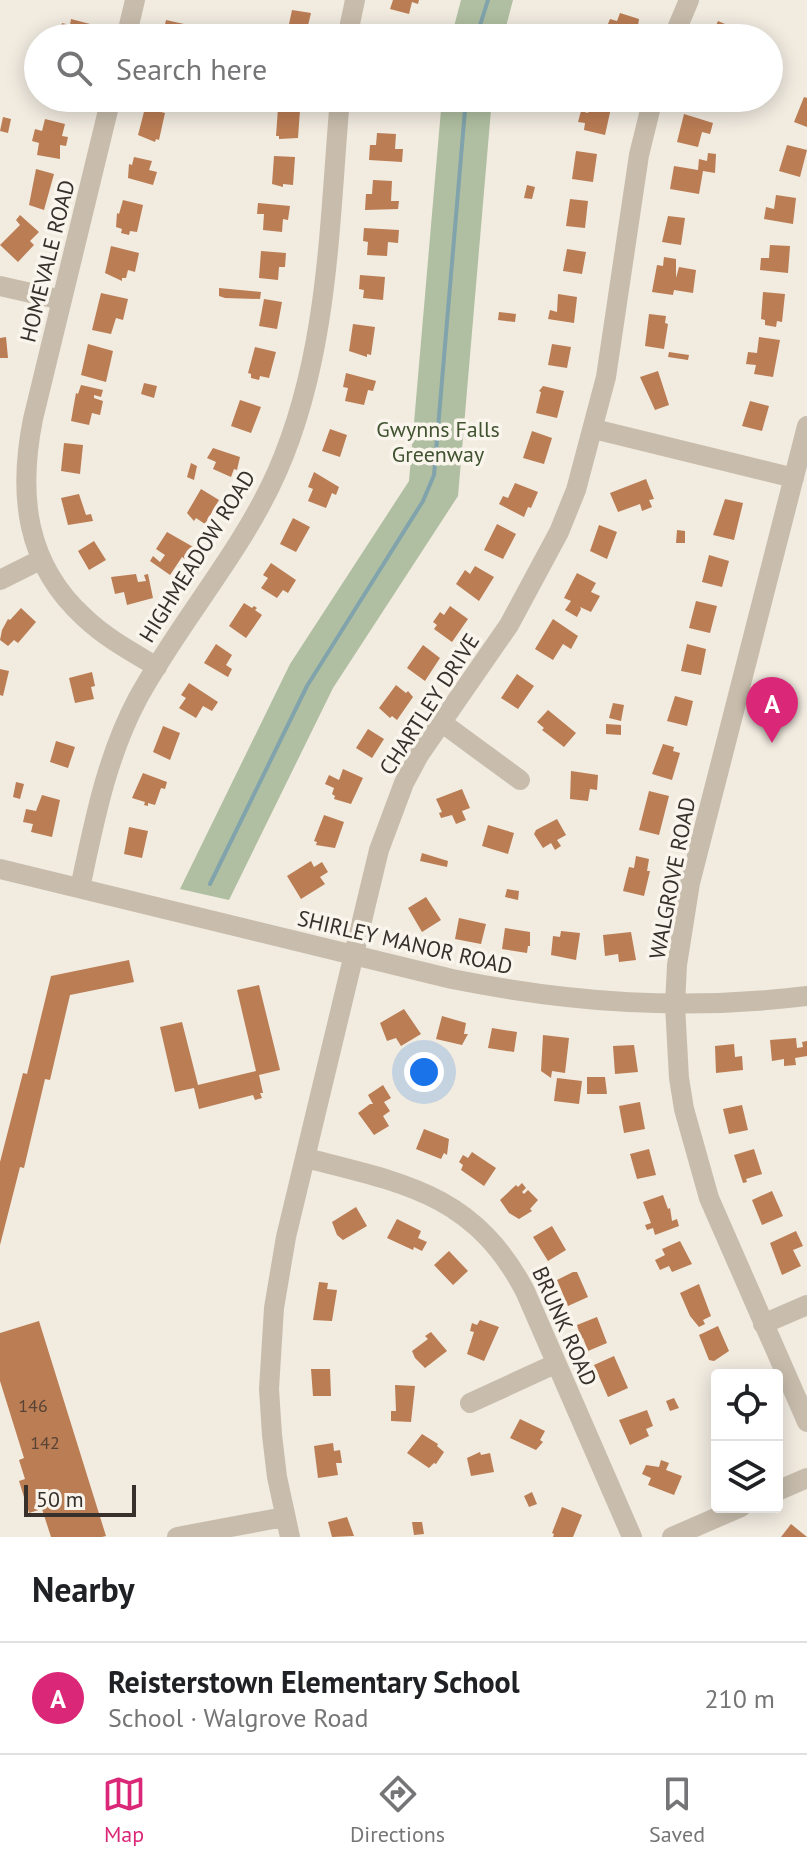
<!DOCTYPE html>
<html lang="en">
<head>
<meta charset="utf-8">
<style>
	body { margin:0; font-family:"PT Sans",sans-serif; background:#f6f6f6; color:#202124 }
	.controls { position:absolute; right:24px; bottom:24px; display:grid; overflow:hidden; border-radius:8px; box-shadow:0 4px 20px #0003 }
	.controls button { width:72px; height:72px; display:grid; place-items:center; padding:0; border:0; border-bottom:2px solid #e0e0e0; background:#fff; color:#202124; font:40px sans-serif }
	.scale { position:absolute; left:24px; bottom:20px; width:112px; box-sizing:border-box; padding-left:8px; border:4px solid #37302b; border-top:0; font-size:22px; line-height:28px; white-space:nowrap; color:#37302b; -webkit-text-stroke:6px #f9f5ec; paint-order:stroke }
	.you { position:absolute; left:424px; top:1072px; width:28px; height:28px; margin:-20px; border:6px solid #fff; border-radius:50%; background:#1a73e8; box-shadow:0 0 0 12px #1a73e833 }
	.badge { display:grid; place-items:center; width:52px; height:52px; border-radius:50%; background:#db2777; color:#fff; font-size:26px; font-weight:700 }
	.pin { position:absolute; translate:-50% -66px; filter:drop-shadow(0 2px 4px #0008) }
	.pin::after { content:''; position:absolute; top:42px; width:28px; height:24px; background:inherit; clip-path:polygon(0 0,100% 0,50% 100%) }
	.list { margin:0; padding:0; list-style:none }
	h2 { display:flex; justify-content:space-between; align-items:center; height:104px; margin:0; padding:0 32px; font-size:34px }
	h2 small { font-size:26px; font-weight:400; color:#757577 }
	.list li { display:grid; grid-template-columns:52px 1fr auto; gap:24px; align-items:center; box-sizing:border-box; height:112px; padding:0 32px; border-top:2px solid #e0e0e0 }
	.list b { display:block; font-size:30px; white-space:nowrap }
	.list p { margin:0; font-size:26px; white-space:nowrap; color:#757577 }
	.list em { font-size:26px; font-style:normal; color:#757577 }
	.icon { flex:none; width:44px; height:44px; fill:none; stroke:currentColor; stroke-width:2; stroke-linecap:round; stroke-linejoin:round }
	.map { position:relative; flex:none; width:807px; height:1537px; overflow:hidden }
	.search { position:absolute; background:#fff; box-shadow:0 4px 20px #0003; left:24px; right:24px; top:24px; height:88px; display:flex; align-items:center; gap:20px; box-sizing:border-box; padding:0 28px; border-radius:44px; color:#757577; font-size:30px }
	.sheet { height:216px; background:#fff }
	nav { display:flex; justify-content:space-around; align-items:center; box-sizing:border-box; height:112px; border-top:2px solid #e0e0e0; background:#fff; font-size:22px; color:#757577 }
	nav a { display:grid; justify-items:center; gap:4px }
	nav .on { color:#db2777 }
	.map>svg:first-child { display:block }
	.green { fill:#b0bfa1 }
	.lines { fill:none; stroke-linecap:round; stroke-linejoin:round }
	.stream { stroke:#81a3ab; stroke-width:4 }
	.building { fill:#bb7d54 }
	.minor { stroke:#c8bdad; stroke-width:20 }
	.labels { text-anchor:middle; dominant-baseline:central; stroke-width:7; stroke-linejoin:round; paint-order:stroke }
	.number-label { font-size:18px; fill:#584335 }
	.street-label { font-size:22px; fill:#37302b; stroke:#f9f5ec }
	.park-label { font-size:22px; fill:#415331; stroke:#f9f5ec }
</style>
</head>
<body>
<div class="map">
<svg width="807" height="1537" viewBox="0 0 807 1537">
	<rect width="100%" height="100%" fill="#f1ebe0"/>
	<path class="green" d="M461,0H513L503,38H451Z
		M442,98H492L458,496L333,688L229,900L180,889L290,664L409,481Z"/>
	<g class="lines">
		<path class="stream" d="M476,38L488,0
			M210,884L307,686L423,501L434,475L466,98"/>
	</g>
	<path class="building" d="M393,0H419L418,4L412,2L409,14L390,9Z
		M292,10L311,13L305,38H286Z
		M620,13L639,19L637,33L634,32L632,38L605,31L610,19L617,21Z
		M71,19L90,24L86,38H58L62,23L70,25Z
		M166,20L184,24L183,29L191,31L189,38H162Z
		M718,21L744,32L742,38H710Z
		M804,97L807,98V127L794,122Z
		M373,98H393L392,112L372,111Z
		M585,98H604L602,105L611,108L605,135L584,130L585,123L578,122L581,111L588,113L591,104L584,102Z
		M145,108L165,113L159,140L156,139L155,142L138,135Z
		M278,108L300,110L298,138L279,139V136H276Z
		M684,114L713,123L710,134L702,132L698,147L677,142Z
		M3,117L11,119L8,133L0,131Z
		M45,119L65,124L62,136L68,137L66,146L60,145V159L37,155L39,143L32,141L35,129L42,131Z
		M377,133L396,134L395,149H403L402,162L369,160L370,145H376Z
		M787,145L807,150L800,177L779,171Z
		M576,151L597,154L593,182L572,179Z
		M708,153L716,154L715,173L703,171L699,194L670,189L674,166L698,170L699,159L707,161Z
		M274,156L295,157L293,185L283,184V187L272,184Z
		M134,157L152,161L149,170L157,172L153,185L128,178L129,164L132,165Z
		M36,169L54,174L44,210L29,205Z
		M373,180L392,181L391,201H399L398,209L365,210L366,194H372Z
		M527,185L535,187L532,199L524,198Z
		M776,195L796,198L793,224L764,219L766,207L774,209Z
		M570,199L588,201L585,228L566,226Z
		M123,200L143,205L137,232L130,231L129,235L121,233L122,229L116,227L117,213L119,214Z
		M258,203L290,206L288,220L283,219L282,232L263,230L264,214H257Z
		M20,215L39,232L30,241L34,245L18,262L0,245L20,225L16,220Z
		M668,216L685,218L681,245L662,242Z
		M364,228L399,230L398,243L388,242L387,256L367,255L368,242L363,241Z
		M770,245L790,246L788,273L760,270L761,258H769Z
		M111,246L139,253L135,272L128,270L126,278H122V281L105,273Z
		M567,249L586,252L582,274L563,271Z
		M261,251L286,253L285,267H279L278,280L259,278Z
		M664,257L676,259V278L679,267L696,270L693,293L674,290L673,295L652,292L657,265L663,266Z
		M360,275L385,277L383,300L363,298L364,290L359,289Z
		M219,288L261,292L260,299L225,298L219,296Z
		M763,292L785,294L782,322L777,321L776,327L765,325V320L761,319Z
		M101,293L128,299L123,320L116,318L111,334L92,330Z
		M558,294L577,297L574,323L548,319L550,310L557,312Z
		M264,299L282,302L277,329L259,326Z
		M499,312L516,314L515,322L498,320Z
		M649,314L666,316L665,323L668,324L664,349L645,346Z
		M353,324L375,327L371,355L367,354V357L349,351Z
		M6,337L8,358H0V338Z
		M759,337L780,340L773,377L754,374L756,365L746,364L748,352L757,353Z
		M88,344L113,351L106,382L81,375Z
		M552,344L571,347L567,368L548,365Z
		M255,347L276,352L269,378L260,376L259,380L251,378V374L248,373Z
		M669,352L689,355L688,360L668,357Z
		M658,371L669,405L655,410L640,377Z
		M346,373L376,381L373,391L368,390L364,405L345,401L348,388L343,387Z
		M144,383L157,386L154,398L141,394Z
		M81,385L103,390L101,397L94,395V398L103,401L100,415L92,413L89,425L71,421L76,393L78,394Z
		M543,386L564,391L557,418L536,413L541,392L539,391Z
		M240,400L261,407L251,433L231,426Z
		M750,401L769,406L762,431L742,426Z
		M330,429L347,435L340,457L322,451Z
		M532,431L552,438L544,464L523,458Z
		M64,443L83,445L80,474L61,471Z
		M213,448L240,457L237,470L234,469L231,477L213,469L216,462L207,458Z
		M191,463L197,466L194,480L187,477Z
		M314,472L339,487L336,495L332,493L326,508L308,501L313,489L308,487Z
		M646,479L654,499L649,500L652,507L642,511L640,504L618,512L610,493Z
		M515,483L538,492L531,508L528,507L524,517L499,504L503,496L508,498Z
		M201,489L219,500L205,524L196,518L194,521L187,513Z
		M79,494L86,515L91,514L93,521L68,525L61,498Z
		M725,499L743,503L734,540L713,535Z
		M293,518L310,527L296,552L280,544Z
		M497,524L516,534L503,559L484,550Z
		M599,525L617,532L607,559L590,551Z
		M677,530L685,531V543H676Z
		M167,532L195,548L185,559L182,557L170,575L150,561L153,556L160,562L165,555L156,549Z
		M94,541L106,560L89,570L78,551Z
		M709,555L729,561L722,587L702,582Z
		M271,563L296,580L288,593L283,590L277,598L261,588L268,578L263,575Z
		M475,566L494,577L479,601L456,584L465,570L470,574Z
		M577,573L596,583L591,592L600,596L591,612L580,607L581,609L577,617L565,610L571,601L564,598Z
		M136,574L138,582L146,581L144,575L148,574L153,598L127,605L124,592L115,594L111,577Z
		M696,601L717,606L710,633L689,628Z
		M244,603L252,608L254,606L257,608L255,610L262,615L246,638L229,626Z
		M450,606L468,619L452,642L434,629L437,625L433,622L440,612L444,615Z
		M21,608L36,622L18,643L14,640L8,646L0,640L2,630L8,619L10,620Z
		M553,619L578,636L571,649L563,644L553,660L535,649Z
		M216,644L232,655L226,665L232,669L228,677L204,663Z
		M687,644L706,649L701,675L681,671Z
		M423,645L440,658L425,681L407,668Z
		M0,669L9,671L3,696L0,695Z
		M92,672L95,686L91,687L94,699L75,703L69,678Z
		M517,674L534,686L518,709L501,698Z
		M189,683L218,702L212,711L203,706L196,718L179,708L186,698L181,695Z
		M396,685L406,693L408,691L413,697L397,720L392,716L390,718L379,708Z
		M675,696L693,701L687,726L667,721Z
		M613,703L624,705L621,721L609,718Z
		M548,710L576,733L564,747L542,730L544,728L537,722Z
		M606,724L621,725V735L606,734Z
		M163,726L180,733L170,760L153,752Z
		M368,729L384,739L372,758L356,748Z
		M56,741L75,747L68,768L50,762Z
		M663,744L674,747L673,751L680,753L672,780L652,774Z
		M343,769L363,778L351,804L334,799L335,796L332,794L334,788L325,784L329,775L339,780Z
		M571,771L598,775L597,790L590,789L588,801L570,799Z
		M143,773L167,782L165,789L161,788L155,805L148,803V806L144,805L145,802L132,798Z
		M16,782L24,784L20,799L13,797Z
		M462,789L470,808L462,811L466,820L456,824L452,815L441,818L439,813L442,812L436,799Z
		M649,791L669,796L659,835L639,830Z
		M42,795L60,800L52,837L31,832L33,824L23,822L26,809L36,811Z
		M324,815L344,822L335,848L316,845L317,842L314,841Z
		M557,819L566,835L557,840L561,846L555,850L551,843L543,848L534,834L536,830Z
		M488,825L514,833L508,854L482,846Z
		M129,827L148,831L142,858L124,854Z
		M422,853L448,861L447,867L420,861Z
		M636,856L649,859L647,871H650L644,896L623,891L629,867L634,868Z
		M311,861L314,867L322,862L328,872L320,877L325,884L301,899L287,876Z
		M507,889L519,891L518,900L505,897Z
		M426,897L441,920L422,932L408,908Z
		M459,918L486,924L481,944L455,939Z
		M505,928L530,932V946H528L527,953L502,949Z
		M561,931L580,933L576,960L551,955L553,936L560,937Z
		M631,932L636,960L619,962L618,954L605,956L603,935Z
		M129,960L134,982L70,995L50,1080L45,1079L24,1168L20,1167L0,1245V1162L23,1073L27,1074L51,976Z
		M259,985L280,1070L259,1075L263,1093H260L262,1098L255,1100L253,1095L199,1109L194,1088L175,1092L160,1027L182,1022L198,1085L256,1071L237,990Z
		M404,1009L421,1034L401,1046L396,1038L387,1041L380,1023Z
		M442,1016L466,1023L464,1034H468L462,1045L436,1039Z
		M492,1028L517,1032L514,1052L488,1048Z
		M543,1035L569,1038L565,1073L552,1071L551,1078L541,1071Z
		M796,1038L797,1048L803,1047L802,1042L807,1041V1056L795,1058L796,1065L784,1066V1059L772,1061L770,1040Z
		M734,1044L735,1057L742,1056L743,1070L716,1073L715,1046Z
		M634,1045L638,1072L615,1074L613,1046Z
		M587,1077H605L607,1094H587Z
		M557,1078L582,1081L579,1104L554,1101Z
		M383,1085L391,1098L384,1102L390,1111L383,1116L389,1126L374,1135L358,1113L370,1104H373L368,1095Z
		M640,1102L645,1129L624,1133L619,1106Z
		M742,1105L748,1130L729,1134L723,1109Z
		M424,1129L449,1139L447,1155L444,1153L441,1159L416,1149Z
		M649,1149L656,1175L637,1179L630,1154Z
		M754,1149L762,1174L746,1179L747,1182L743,1183L734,1155Z
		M472,1152L496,1168L484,1186L461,1170L463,1165L459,1162L463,1155L468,1158Z
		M522,1183L526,1188L522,1192L524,1194L528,1190L538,1200L530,1209L532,1211L519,1219L509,1213L500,1200L516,1185L518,1187Z
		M772,1191L783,1216L762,1225L752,1200Z
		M663,1195L668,1209L670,1208L672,1221L677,1219L679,1226L655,1235L653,1228L647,1230L645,1225L651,1223L643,1202Z
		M356,1207L367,1226L343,1240L337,1235L332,1222Z
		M397,1219L421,1231L418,1238L427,1242L422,1251L414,1247L413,1250L387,1238Z
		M552,1226L566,1250L548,1261L533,1237Z
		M796,1231L803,1246L793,1250L801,1266L782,1275L770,1243Z
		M680,1241L692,1264L672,1272L669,1266L660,1270L655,1260L665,1255L662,1249Z
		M449,1251L468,1271L453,1285L434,1265Z
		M573,1272H577L588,1297L568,1306L557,1280Z
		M319,1282L328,1283L327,1289L337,1290L332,1321L313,1320Z
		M699,1284L711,1316L703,1320L705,1324L699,1327L690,1316L680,1293Z
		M597,1317L607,1343L588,1351L583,1338L581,1339L577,1325Z
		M480,1320L499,1327L484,1361L467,1354L474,1332L470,1331L472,1323L477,1325Z
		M39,1321L106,1536L102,1537H51L42,1509L29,1513L19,1481L25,1479L19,1460L24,1458L0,1381V1333Z
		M718,1326L729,1351L714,1361L709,1360L699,1335Z
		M431,1332L447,1351L425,1368L415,1358L412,1351L428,1339L425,1336Z
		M614,1356L628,1388L608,1397L594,1365Z
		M311,1369H330L331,1396H313Z
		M395,1385L415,1386L411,1422L391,1421V1411H396Z
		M674,1398L679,1408L670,1411L666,1401Z
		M647,1410L653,1426L646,1429L649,1436L630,1445L619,1420Z
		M520,1419L545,1431L540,1440L543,1442L536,1450L510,1438Z
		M422,1434L438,1444L437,1446L444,1452L436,1464L434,1463L429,1468L407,1453Z
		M333,1443L334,1451L340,1450L342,1463H336L338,1475L318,1478L314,1446Z
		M480,1452L481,1455L490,1453L494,1472L471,1476L467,1458Z
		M661,1460L669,1463L666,1470L682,1476L674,1495L648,1485L651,1478L642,1474L646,1465L659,1467Z
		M532,1492L537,1504L529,1507L524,1496Z
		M562,1507L582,1515L573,1537H553L554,1534L552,1533Z
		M347,1517L354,1536L332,1537L328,1522Z
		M412,1522H422L424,1534L414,1535Z
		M791,1524L807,1537H781Z"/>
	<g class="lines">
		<path class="minor" d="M126,38L135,0
			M347,38L355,0
			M673,38L689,0
			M111,98L33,419C18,494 25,564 85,618C106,638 132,652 157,667
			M0,286L62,300
			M807,426L690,883L677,965L675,1005L679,1078L684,1109L709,1198L807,1422
			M594,429L794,478
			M0,580L40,560
			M441,722L520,780
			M0,869L452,979C572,1003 685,1011 807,996
			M80,888C94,823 106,758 138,698C180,621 241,553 277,472C329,354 329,224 340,98
			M306,1158C404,1183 474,1194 525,1291L632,1537
			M763,1324L807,1305
			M470,1403L555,1364
			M777,1491L807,1478
			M177,1537L284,1517
			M290,1537L277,1477L272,1435L269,1389L274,1308L286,1237L379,850L404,783L419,755L509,625L559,532L576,490L606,377L639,155L653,98
			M672,1537L741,1507"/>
	</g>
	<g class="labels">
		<g class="number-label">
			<text x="33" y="1405">146</text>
			<text x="45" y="1442">142</text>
		</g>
		<g class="street-label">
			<text transform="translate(47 261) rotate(-76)">HOMEVALE ROAD</text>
			<text transform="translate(197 556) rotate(-58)">HIGHMEADOW ROAD</text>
			<text transform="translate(429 704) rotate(-57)">CHARTLEY DRIVE</text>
			<text transform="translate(672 878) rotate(-79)">WALGROVE ROAD</text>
			<text transform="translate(405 942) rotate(13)">SHIRLEY MANOR ROAD</text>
			<text transform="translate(565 1326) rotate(66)">BRUNK ROAD</text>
		</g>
		<g class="park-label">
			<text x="438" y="429">Gwynns Falls<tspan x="438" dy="25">Greenway</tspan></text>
		</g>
	</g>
</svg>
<div class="controls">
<button><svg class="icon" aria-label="locate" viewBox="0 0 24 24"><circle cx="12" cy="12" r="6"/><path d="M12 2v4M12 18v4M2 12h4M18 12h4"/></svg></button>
<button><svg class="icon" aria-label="layers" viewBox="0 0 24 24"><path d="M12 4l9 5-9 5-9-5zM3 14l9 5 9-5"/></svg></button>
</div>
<div class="scale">50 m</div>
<div class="you"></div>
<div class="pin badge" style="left:772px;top:743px">A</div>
<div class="search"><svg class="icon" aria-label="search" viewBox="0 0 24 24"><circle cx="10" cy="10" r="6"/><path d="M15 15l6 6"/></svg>Search here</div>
</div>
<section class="sheet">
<h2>Nearby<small></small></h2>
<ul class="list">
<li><span class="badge">A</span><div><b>Reisterstown Elementary School</b><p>School · Walgrove Road</p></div><em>210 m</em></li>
</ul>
</section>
<nav>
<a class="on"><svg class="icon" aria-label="map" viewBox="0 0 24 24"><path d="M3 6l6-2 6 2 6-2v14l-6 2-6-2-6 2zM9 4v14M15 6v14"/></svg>Map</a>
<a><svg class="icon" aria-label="directions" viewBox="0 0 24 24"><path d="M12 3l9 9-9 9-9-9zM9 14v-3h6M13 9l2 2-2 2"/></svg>Directions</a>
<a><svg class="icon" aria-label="saved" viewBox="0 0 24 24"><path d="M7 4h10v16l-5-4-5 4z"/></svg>Saved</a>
</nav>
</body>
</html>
